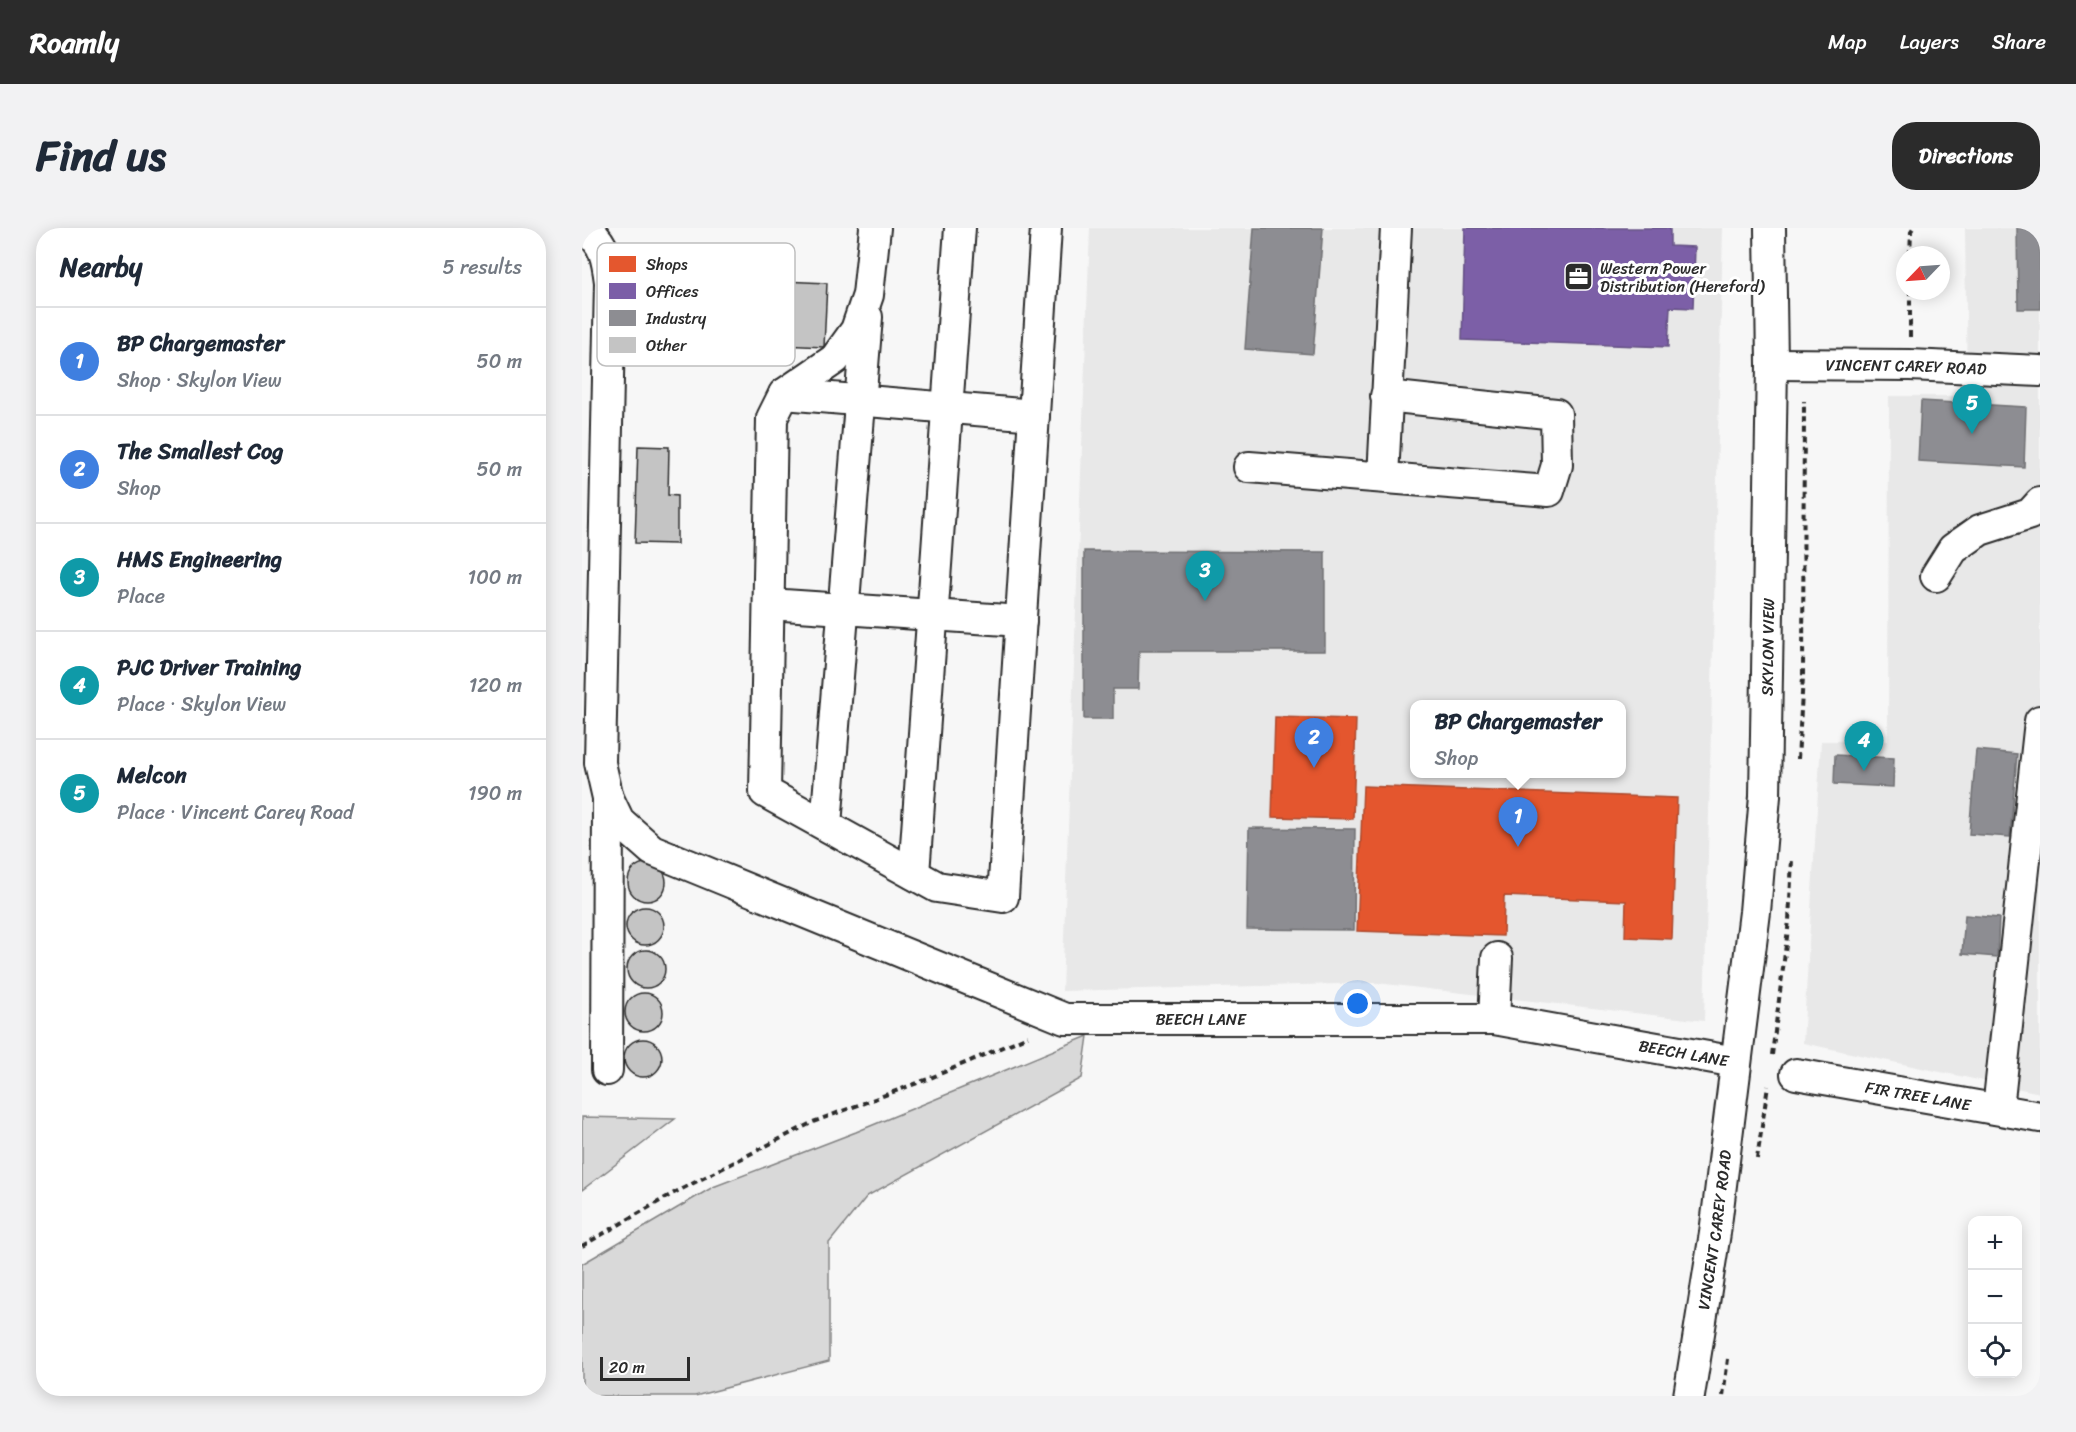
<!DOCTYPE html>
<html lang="en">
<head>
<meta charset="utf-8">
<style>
	body { margin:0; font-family:Sriracha,sans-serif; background:#f2f2f3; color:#1f2937 }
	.controls { position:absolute; right:18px; bottom:18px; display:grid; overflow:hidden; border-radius:12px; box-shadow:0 3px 15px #0003 }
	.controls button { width:54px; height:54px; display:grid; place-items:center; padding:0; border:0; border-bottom:2px solid #e0e1e3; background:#fff; color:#1f2937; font:30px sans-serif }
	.compass { position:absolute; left:1314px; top:18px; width:54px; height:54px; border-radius:50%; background:#fff; box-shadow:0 3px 15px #0003; rotate:245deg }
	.scale { position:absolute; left:18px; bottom:15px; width:90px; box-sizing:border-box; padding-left:6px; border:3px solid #2b2b2b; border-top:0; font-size:16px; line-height:21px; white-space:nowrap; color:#2b2b2b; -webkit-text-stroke:4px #fff; paint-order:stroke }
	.you { position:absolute; left:776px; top:776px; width:21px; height:21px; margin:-15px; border:4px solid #fff; border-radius:50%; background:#1a73e8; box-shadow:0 0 0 9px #1a73e833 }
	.badge { display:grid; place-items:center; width:39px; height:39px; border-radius:50%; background:#2b2b2b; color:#fff; font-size:20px; font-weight:700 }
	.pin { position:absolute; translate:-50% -50px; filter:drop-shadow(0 2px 3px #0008) }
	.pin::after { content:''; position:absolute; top:32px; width:21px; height:18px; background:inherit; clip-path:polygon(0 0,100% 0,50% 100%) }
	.popup { position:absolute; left:828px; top:472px; width:216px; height:78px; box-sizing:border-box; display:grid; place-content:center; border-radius:12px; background:#fff; filter:drop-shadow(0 2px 4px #0005); font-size:20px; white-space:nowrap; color:#747a83 }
	.popup b { font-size:22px; color:#1f2937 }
	.popup::after { content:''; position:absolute; left:50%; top:100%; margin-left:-12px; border:12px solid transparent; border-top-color:#fff }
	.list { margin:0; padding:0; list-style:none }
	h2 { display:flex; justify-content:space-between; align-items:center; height:78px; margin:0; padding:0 24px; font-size:26px }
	h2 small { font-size:20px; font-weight:400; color:#747a83 }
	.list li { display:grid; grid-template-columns:39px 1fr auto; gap:18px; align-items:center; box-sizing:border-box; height:108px; padding:0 24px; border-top:2px solid #e0e1e3 }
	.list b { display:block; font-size:22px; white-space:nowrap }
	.list p { margin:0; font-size:20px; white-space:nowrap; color:#747a83 }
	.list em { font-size:20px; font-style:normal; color:#747a83 }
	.icon { flex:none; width:33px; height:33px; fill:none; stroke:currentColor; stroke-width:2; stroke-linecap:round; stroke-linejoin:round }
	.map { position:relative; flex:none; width:1458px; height:1168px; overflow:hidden; border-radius:24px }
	header { display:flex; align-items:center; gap:36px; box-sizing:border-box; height:84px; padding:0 30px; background:#2b2b2b; color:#fff }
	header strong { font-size:28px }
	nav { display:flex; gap:33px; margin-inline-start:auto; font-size:21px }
	.intro { display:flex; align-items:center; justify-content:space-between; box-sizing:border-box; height:144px; padding:0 36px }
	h1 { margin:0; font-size:42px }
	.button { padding:15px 27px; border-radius:24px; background:#2b2b2b; color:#fff; font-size:21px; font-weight:700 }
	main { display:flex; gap:36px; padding:0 36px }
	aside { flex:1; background:#fff; border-radius:24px; box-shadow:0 3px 15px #0003 }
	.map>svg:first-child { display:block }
	.built { fill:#e8e8e8; fill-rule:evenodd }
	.green { fill:#d9d9d9; stroke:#828282; stroke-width:1.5 }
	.shops { fill:#e4572e; stroke:#ac4a2d; stroke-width:1.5 }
	.offices { fill:#7b5ea7; stroke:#634f82; stroke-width:1.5 }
	.industry { fill:#8d8d92; stroke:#707073; stroke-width:1.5 }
	.building { fill:#c4c4c4; stroke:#2b2b2b; stroke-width:1.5 }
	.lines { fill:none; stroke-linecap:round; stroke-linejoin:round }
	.minor-casing { stroke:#2b2b2b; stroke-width:34 }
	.path { stroke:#2b2b2b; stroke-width:4; stroke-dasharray:6 4.5; stroke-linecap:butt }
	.minor { stroke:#fff; stroke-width:30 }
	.labels { text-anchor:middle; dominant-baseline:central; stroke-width:6; stroke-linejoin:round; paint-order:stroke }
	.poi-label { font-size:16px; fill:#2b2b2b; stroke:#fff; text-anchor:start }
	.street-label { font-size:16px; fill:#2b2b2b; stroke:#fff }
	.key { fill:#fff; stroke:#bfbfbf; stroke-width:1.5 }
	.key-label { font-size:16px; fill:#2b2b2b }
</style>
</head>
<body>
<header>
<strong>Roamly</strong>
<nav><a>Map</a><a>Layers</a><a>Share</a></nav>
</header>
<div class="intro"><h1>Find us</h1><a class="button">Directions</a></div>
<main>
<aside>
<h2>Nearby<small>5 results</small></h2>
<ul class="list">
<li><span class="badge" style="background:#3f7fe0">1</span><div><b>BP Chargemaster</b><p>Shop · Skylon View</p></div><em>50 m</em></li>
<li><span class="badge" style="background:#3f7fe0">2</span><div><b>The Smallest Cog</b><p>Shop</p></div><em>50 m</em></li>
<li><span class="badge" style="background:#0f9aa8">3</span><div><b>HMS Engineering</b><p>Place</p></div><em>100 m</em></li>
<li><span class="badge" style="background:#0f9aa8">4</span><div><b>PJC Driver Training</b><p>Place · Skylon View</p></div><em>120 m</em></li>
<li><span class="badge" style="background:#0f9aa8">5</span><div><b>Melcon</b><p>Place · Vincent Carey Road</p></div><em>190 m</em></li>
</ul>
</aside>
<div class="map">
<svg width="1458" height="1168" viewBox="0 0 1458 1168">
	<rect width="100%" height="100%" fill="#f7f7f7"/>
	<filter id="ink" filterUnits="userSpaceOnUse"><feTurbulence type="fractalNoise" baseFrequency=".0167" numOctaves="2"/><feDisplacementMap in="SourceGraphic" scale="12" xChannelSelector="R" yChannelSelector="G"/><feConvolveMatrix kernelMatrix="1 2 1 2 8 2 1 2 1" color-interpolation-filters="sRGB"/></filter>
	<g filter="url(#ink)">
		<path class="built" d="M508,0H1141L1122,793L795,755L480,763ZM832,476H1040V546H832Z
			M1383,0H1458V865L1221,815L1239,513H1306L1307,168H1385Z"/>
		<path class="green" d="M506,808L500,850L285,968L247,1015V1133L113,1168H0V1036L131,959L274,904Z
			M0,889L93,891L0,962Z"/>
		<path class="shops" d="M693,489L774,491L771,591L690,589Z
			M781,558L1095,570L1090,711L1043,709L1044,673L922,668L921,708L775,703Z"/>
		<path class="offices" d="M883,0H1088V18L1113,19L1111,80L1088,79L1086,119L880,112Z"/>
		<path class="industry" d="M672,0H741L731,126L663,121Z
			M1435,0H1458V81H1436Z
			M1339,173L1444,179L1442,239L1336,233Z
			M502,323L743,324V423H557L556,461H531V491H502Z
			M1394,522L1435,526L1428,609L1387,606Z
			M1253,527L1312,530L1311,559L1252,556Z
			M667,600L773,601L772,702L665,701Z
			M1383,687L1417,690L1415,729L1380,726Z"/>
		<path class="building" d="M58,19L108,22L102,128L52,125Z
			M138,50L245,55L242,119L135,114Z
			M56,218L87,219L86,267L95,268V316L53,315Z
			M46 654a19 19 0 1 1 38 0a19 19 0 1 1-38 0Z
			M44 698a19 19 0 1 1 38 0a19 19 0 1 1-38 0Z
			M45 741a19 19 0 1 1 38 0a19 19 0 1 1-38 0Z
			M43 784a19 19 0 1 1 38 0a19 19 0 1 1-38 0Z
			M42 830a19 19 0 1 1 38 0a19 19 0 1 1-38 0Z"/>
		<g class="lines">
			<defs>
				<g id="minor">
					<path id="s1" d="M3,0C23,15 25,31 28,54L18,535L26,570L37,593L70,622L483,791H912L1154,834"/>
					<path d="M293,0L286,67L274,102L253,131L202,166L190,190L183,564L355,659L421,669L464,0"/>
					<path id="s2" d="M1190,136L1328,137L1458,143"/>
					<path d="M202,166L452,187"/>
					<path d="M667,239L967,263L975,237L974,186L804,168"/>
					<path d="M801,249L814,0"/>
					<path d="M1354,348L1371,321L1398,302L1448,286L1458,275"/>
					<path d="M187,376L439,393"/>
					<path d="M244,597L285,89"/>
					<path d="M332,646L378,0"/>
					<path d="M912,791L915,730"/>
					<path d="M25,842L26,570"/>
					<path id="s3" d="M1214,846L1458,889"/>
					<path d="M1416,881L1458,493"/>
					<path id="s4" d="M1107,1168L1133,1005L1173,684L1183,568L1190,136L1188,0"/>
				</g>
			</defs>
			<use href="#minor" class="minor-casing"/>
			<path class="path" d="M1328,27L1329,3L1331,0
				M1328,109V63
				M1216,531L1221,449L1222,173
				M1190,827L1207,693L1210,631
				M1175,931L1186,858
				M0,1018L90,966L231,894L346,851L446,808
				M1141,1168L1146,1131"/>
			<use href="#minor" class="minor"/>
		</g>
	</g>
	<defs>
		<symbol id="office-square" viewBox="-11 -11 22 22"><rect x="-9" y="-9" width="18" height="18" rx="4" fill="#2b2b2b" stroke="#fff"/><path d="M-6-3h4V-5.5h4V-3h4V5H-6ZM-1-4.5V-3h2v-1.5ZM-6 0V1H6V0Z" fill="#fff"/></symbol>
	</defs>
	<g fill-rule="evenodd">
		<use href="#office-square" x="980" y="32" width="33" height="33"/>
	</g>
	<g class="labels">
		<g class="poi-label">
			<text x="1018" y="40">Western Power<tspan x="1018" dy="18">Distribution (Hereford)</tspan></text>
		</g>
		<g class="street-label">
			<text stroke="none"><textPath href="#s2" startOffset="134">VINCENT CAREY ROAD</textPath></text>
			<text stroke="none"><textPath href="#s4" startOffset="754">SKYLON VIEW</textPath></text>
			<text stroke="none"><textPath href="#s1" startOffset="1230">BEECH LANE</textPath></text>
			<text stroke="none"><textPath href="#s1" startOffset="1716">BEECH LANE</textPath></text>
			<text stroke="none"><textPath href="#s3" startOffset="124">FIR TREE LANE</textPath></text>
			<text stroke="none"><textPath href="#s4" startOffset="168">VINCENT CAREY ROAD</textPath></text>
		</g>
	</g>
	<rect x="15" y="15" width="198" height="123" rx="9" class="key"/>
	<rect x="27" y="28" width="27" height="16" fill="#e4572e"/>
	<rect x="27" y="55" width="27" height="16" fill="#7b5ea7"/>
	<rect x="27" y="82" width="27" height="16" fill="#8d8d92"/>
	<rect x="27" y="109" width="27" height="16" fill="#c4c4c4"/>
	<g class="key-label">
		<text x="64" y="42">Shops</text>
		<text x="64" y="69">Offices</text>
		<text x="64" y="96">Industry</text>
		<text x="64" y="123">Other</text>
	</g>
</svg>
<div class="controls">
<button>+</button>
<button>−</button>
<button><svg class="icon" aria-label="locate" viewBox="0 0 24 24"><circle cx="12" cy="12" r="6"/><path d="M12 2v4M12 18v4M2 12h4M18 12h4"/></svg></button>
</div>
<svg class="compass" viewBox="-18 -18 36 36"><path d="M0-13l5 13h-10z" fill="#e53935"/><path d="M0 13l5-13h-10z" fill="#747a83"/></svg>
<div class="scale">20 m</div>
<div class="you"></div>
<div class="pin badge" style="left:936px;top:619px;background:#3f7fe0">1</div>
<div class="popup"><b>BP Chargemaster</b>Shop</div>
<div class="pin badge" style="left:732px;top:540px;background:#3f7fe0">2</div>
<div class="pin badge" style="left:623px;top:373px;background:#0f9aa8">3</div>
<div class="pin badge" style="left:1282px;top:543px;background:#0f9aa8">4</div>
<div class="pin badge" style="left:1390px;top:206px;background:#0f9aa8">5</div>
</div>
</main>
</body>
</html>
